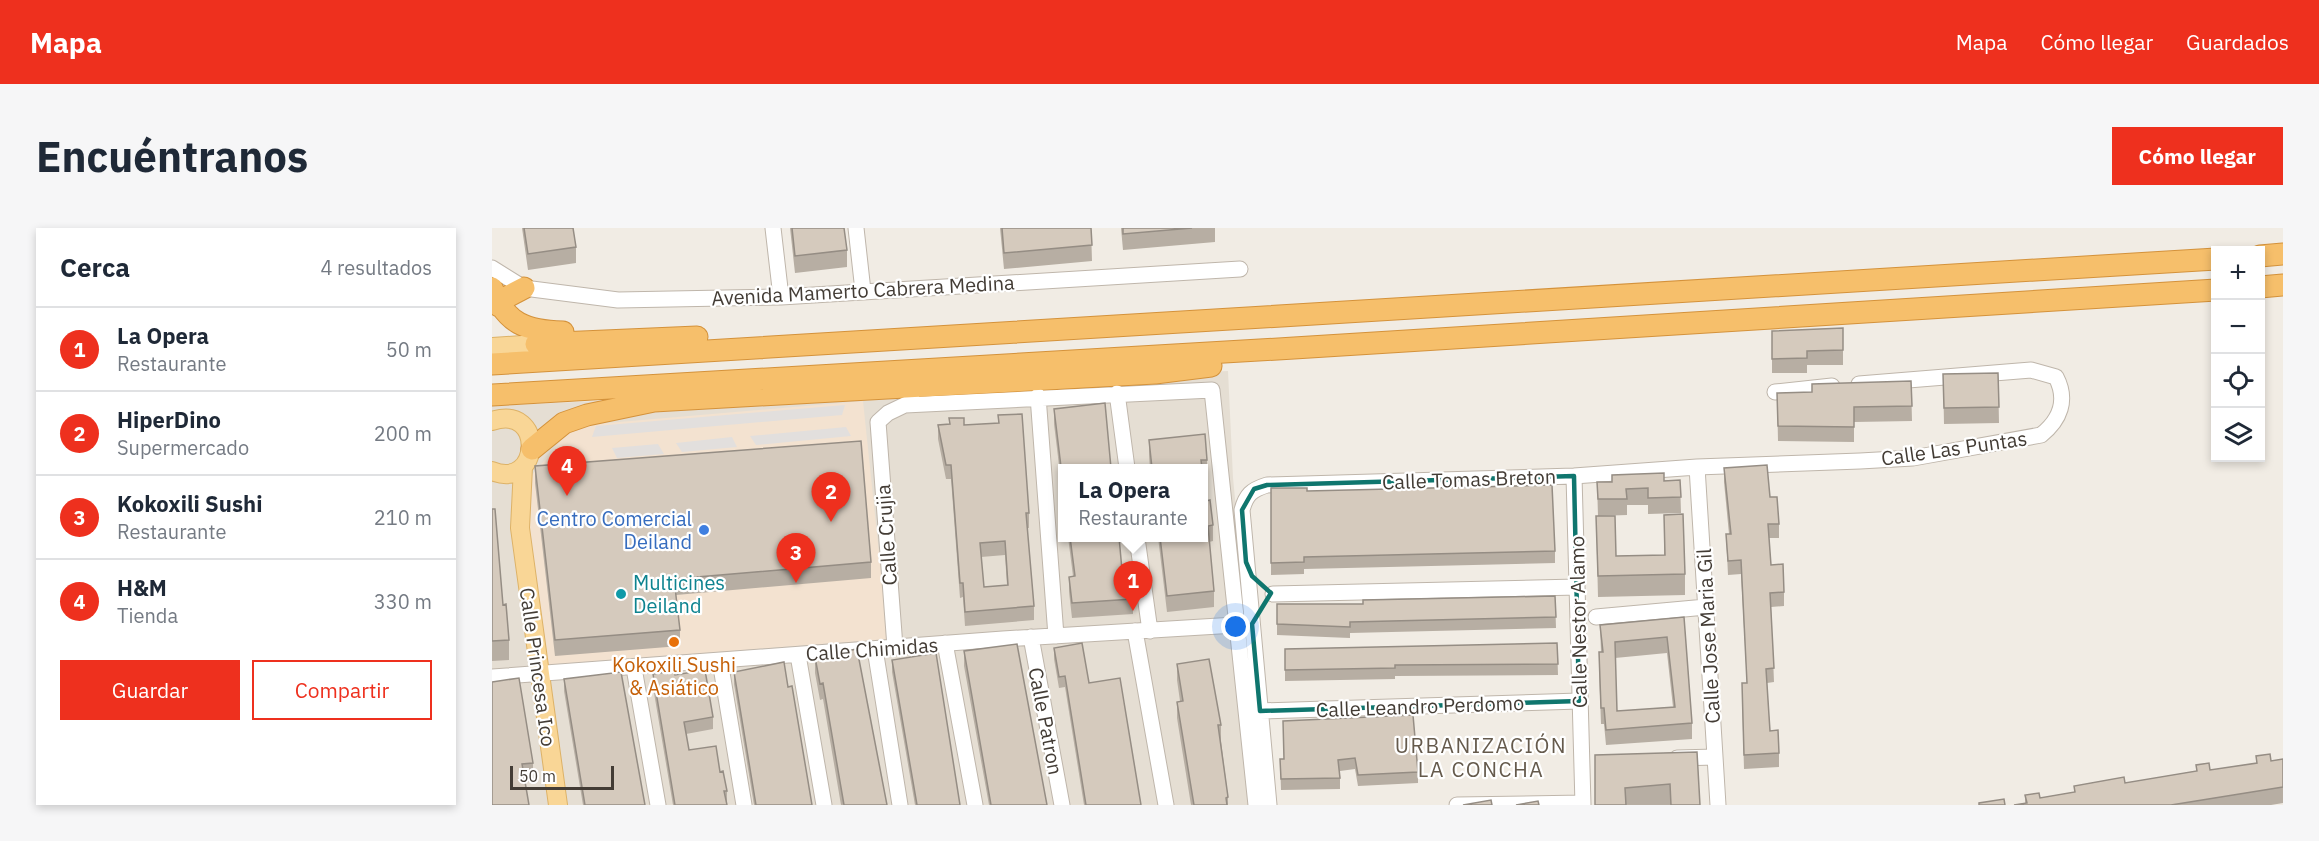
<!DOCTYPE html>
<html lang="es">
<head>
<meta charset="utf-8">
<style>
	body { margin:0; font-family:"IBM Plex Sans",sans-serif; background:#f6f6f7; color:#1f2937 }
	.controls { position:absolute; right:18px; top:18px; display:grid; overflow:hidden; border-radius:0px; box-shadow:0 3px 9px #0003 }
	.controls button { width:54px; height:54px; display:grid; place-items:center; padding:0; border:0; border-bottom:2px solid #e0e1e3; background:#fff; color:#1f2937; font:30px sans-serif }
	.scale { position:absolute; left:18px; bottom:15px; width:104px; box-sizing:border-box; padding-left:6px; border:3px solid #433c35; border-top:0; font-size:16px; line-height:21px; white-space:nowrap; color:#433c35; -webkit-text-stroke:4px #fff; paint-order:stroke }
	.you { position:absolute; left:744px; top:399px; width:21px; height:21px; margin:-15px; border:4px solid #fff; border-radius:50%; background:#1a73e8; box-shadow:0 0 0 9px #1a73e833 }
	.badge { display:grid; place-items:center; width:39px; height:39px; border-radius:50%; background:#ee301e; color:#fff; font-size:20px; font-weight:700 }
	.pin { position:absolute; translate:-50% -50px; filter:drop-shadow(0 2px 3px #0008) }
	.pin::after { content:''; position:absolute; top:32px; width:21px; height:18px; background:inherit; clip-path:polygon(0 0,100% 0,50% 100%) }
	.popup { position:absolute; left:566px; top:236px; width:150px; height:78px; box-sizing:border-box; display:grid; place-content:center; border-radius:0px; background:#fff; filter:drop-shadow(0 2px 4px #0005); font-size:20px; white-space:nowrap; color:#747a83 }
	.popup b { font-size:22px; color:#1f2937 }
	.popup::after { content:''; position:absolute; left:50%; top:100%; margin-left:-12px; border:12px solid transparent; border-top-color:#fff }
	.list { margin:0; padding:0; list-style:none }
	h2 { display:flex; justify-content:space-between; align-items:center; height:78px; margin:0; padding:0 24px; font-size:26px }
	h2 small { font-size:20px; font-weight:400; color:#747a83 }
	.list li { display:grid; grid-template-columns:39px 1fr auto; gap:18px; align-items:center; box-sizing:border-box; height:84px; padding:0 24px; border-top:2px solid #e0e1e3 }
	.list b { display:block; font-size:22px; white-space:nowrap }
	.list p { margin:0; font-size:20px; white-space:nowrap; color:#747a83 }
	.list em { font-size:20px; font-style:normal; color:#747a83 }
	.actions { display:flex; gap:12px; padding:18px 24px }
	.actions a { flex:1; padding:14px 0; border:2px solid #ee301e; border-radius:0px; text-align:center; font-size:21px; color:#ee301e }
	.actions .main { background:#ee301e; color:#fff }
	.icon { flex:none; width:33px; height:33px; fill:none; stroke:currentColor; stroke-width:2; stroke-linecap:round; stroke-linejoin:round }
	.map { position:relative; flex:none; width:1791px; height:577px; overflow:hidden; border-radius:0px }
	header { display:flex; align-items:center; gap:36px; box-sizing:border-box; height:84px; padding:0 30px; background:#ee301e; color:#fff }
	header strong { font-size:28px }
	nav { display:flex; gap:33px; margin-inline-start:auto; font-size:21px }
	.intro { display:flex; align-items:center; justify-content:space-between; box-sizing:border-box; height:144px; padding:0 36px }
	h1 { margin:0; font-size:42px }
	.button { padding:15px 27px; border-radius:0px; background:#ee301e; color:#fff; font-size:21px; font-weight:700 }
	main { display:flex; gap:36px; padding:0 36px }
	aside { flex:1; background:#fff; border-radius:0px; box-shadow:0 3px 9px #0003 }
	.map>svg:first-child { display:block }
	.residential { fill:#e5ded3; fill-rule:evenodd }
	.commercial { fill:#f3e2d0 }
	.parking { fill:#e2dfdd }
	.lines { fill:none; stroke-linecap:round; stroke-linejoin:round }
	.minor-casing { stroke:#bfb6ab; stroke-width:17 }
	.major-casing { stroke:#ddb267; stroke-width:20 }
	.highway-casing { stroke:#d4923b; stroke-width:23 }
	.minor { stroke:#fff; stroke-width:15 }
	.major { stroke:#f9d696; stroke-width:18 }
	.highway { stroke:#f6bf6b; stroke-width:21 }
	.wall { fill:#b7aea3; fill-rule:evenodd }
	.building { fill:#d5cabd; stroke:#958d84; stroke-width:1.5; fill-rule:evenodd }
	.marked { fill:none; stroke:#0f766e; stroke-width:4.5; stroke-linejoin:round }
	.shop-dot { fill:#3f7fe0; stroke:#fff; stroke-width:2 }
	.culture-dot { fill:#0f9aa8; stroke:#fff; stroke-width:2 }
	.food-dot { fill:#e8710a; stroke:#fff; stroke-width:2 }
	.labels { text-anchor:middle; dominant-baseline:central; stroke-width:4.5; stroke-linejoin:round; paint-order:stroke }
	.street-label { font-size:20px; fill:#433c35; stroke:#fff }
	.shop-label { font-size:20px; fill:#366cbe; stroke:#fff; text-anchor:end }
	.culture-label { font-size:20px; fill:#0d838f; stroke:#fff; text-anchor:start }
	.food-label { font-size:20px; fill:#c56008; stroke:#fff }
	.neighbourhood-label { font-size:21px; letter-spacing:1.5px; fill:#655a4c; stroke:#fff }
</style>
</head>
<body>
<header>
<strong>Mapa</strong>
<nav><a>Mapa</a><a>Cómo llegar</a><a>Guardados</a></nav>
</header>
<div class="intro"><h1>Encuéntranos</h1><a class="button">Cómo llegar</a></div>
<main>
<aside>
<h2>Cerca<small>4 resultados</small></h2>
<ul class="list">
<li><span class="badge">1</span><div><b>La Opera</b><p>Restaurante</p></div><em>50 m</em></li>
<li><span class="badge">2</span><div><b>HiperDino</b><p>Supermercado</p></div><em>200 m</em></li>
<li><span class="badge">3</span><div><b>Kokoxili Sushi</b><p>Restaurante</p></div><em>210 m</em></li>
<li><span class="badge">4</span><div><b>H&amp;M</b><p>Tienda</p></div><em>330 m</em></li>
</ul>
<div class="actions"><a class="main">Guardar</a><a>Compartir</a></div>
</aside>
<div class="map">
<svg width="1791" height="577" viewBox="0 0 1791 577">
	<rect width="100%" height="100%" fill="#f1ece4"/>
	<path class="residential" d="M736,143L741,250L773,577H0V178ZM570,240H712V310H570Z"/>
	<path class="commercial" d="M371,173L396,411L53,437L31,258L81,198Z"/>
	<path class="parking" d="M353,177L350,187L100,209L104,198Z
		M354,199L359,208L264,217L258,208Z
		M240,209L245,219L190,224L184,215Z
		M166,216L172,226L125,230L120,220Z"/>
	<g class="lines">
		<defs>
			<path id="minor" d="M281,0L289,69
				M364,0L371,63
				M0,40L32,60L126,72L289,69L748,41
				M1283,164L1340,158
				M625,165L635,240
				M546,168L564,408
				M413,177L720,162L764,577
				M1205,239L1226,577
				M1082,248L1091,577
				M645,310L658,403
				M781,366L1085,359
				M1104,389L1214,379
				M643,403L674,577
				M539,409L570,577
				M453,415L483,577
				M403,419L386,194L396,185L421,173
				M383,421L408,577
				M306,427L332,577
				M228,433L252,577
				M142,440L166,577
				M0,449L511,411L760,396
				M768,483L1087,473
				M1185,530L1223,529
				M777,577L750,282C754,267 759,262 775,257L1082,248L1205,239L1368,233L1421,230L1549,207C1568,192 1576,172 1564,149L1539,142L1367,156
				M965,577L1091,575"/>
			<path id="major" d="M0,119L44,116
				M0,193C54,175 49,263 0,243
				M31,239L28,300L66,577"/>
			<path id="highway" d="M1768,28L1791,26
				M1768,59L1791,57
				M0,60C14,96 34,103 71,104
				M7,78L13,70L32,60
				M44,116L205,109
				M0,136L1724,31
				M0,167L802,120L1724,62
				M40,221L72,195L95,187L162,173L663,145L719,138"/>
		</defs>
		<use href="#minor" class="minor-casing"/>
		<use href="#major" class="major-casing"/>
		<use href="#highway" class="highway-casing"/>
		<use href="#minor" class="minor"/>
		<use href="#major" class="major"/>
		<use href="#highway" class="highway"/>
	</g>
	<path class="wall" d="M30,0H81L84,19V35L36,42Z
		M298,0H352L355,22V39L303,45Z
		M508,0H599L600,33L512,41Z
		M629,0H723V14L631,22Z
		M1351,100V137H1315V145H1280V103Z
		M1506,145L1507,195L1452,196L1451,146Z
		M1419,153L1420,193L1362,194V214L1286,213L1285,165L1320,164Z
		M562,181L570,240V262L562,196Z
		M506,187L537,285V300H535L542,378V392L473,398L471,369L468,370L459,251H454L446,211V197H472L506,195ZM513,327L515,357L492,359L489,329Z
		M657,212L715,232V248H711V240H658L657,228Z
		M43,238L379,334V350L184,367L188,402V418L63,428L43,255Z
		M1232,240L1278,269L1287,296V310H1277L1279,337L1292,364V378L1279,379L1282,454L1275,455L1278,503L1287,525V539L1252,541L1250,469L1255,455L1249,346L1236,347L1234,306H1237L1232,254Z
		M1188,252L1189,285L1156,286V277H1135V287L1106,288L1105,254Z
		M779,260L815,263L1063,323V335L812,341V346L779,347Z
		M714,273L721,297V313L717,314L722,363V379L675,384L666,309H711Z
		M0,281L11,377L17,412V432L0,433Z
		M1172,287L1193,346V367L1106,369L1104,288L1124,328L1172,327Z
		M576,309H627L630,342L641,371V386L580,390L577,364V349L581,348Z
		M1063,368L1064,400L858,405V410L785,407V376H871Z
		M1192,389L1200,495V511L1114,517L1112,496H1109L1107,440V424H1109L1108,397ZM1175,425L1181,479L1125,483L1123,430Z
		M1065,415L1066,447L903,448V451L793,453V421Z
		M562,420L597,455L649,577H592L573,459L567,460L562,431Z
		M472,423L555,577H497L472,438Z
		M323,429L395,577H349L331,471L328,472L323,445Z
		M400,432L468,577H423L400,444Z
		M685,436L729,497V513L736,569V577H699L685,490V474L688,473L685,452Z
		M242,444L296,459L320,577H262L242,456Z
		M161,446L183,447L221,489V501L194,506L197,522L228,544L235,563V577H181L161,459Z
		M72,451L153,577H91L72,463Z
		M0,454L41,535V553L33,555Z
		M791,504L926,544V555L866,558L863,541L848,543V561L789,562L788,531H792Z
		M1205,524L1208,577H1103V527Z
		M1764,528L1779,533L1791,531V575L1779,577H1522L1533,575V567L1548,570L1582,564V558L1633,555L1704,543V537L1718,542L1764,535Z"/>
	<path class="building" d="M32,0H81L84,19L36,26Z
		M300,0H352L355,22L303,28Z
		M510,0H599L600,17L512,25Z
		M631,0H700L631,6Z
		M1351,100V122L1315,123V130L1280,131V103Z
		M1506,145L1507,179L1452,180L1451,146Z
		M1419,153L1420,178L1362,179V199L1286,198L1285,165L1320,164V156Z
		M613,175L619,240H570V247L562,181Z
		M530,186L537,285H534L542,378L473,384L471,355H468L459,237H454L446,197L458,196L457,190H472V197L507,195L506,187ZM513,313L516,357L492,359L488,315Z
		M713,206L715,232H709L710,240H660L657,212Z
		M369,213L379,334L182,351L188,402L63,412L43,238Z
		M1275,237L1278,269H1285L1287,296H1276L1279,337L1291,336L1292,364L1278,365L1282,440L1274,441L1278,503L1286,502L1287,525L1252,527L1250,455H1255L1249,332L1236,333L1234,306H1239L1232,240Z
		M1172,245V253L1188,252L1189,269L1156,270V260L1134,261L1135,271H1106L1105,254H1120V247Z
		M711,251L714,273L718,272L721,297L716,298L722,363L675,368L668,309H711Z
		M1060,257L1063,323L812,329V334L779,335V260H815V263Z
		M0,281H3L11,377L14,376L17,412L0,413Z
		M1191,286L1193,346L1106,348L1104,288H1123L1124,328L1173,327L1172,287Z
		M578,309H627L630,342L637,341L641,371L580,375L577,349L583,348Z
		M1063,368L1064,389L858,394V399L785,396V376H871V372Z
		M1192,389L1200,495L1114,502L1112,480H1109L1107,424H1111L1108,397ZM1175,409L1183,479L1125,483L1123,414Z
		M590,415L597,455L628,450L649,577H594L573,448L567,449L562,420Z
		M1065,415L1066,436L903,437V440L793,442V421Z
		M525,416L555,577H499L472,423Z
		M365,421L395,577H352L331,455L328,456L323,429Z
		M444,425L468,577H425L400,432Z
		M717,431L729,497H726L736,569L734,570L735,577H702L685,474L691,473L685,436Z
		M292,434L296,459L300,458L320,577H264L242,444Z
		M213,442L221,489L192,494L197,522L224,518L228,544L231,543L235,563H232L235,577H183L161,446L182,443L183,447Z
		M129,444L153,577H93L72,451Z
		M27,450L41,535L30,536L37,577H0V454Z
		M921,487L926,544L866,547L863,530L846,532L848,550L789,551L788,531H792L791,493Z
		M1205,524L1208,577H1179L1178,556L1133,560L1134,577H1103V527Z
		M1778,526L1779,533L1791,531V559L1679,577H1522L1535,575L1533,567L1547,565L1548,570L1583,564L1582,558L1632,549L1633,555L1705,543L1704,537L1717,535L1718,542L1765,535L1764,528Z
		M1512,571L1513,577H1487V575Z
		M999,572L1000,577H971Z
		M1046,573L1047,577H1024Z"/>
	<path class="marked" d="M1082,248L1087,473L768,483L760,396L779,365L760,348L754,334L750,282L762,261L775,257Z"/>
	<circle class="shop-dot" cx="212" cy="302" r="6"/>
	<circle class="culture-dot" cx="129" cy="366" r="6"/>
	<circle class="food-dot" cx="182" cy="414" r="6"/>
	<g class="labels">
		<g class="street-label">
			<text transform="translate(371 62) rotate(-3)">Avenida Mamerto Cabrera Medina</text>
			<text transform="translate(1462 220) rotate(-8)">Calle Las Puntas</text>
			<text transform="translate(977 251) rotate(-2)">Calle Tomas Breton</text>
			<text transform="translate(394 307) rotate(-94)">Calle Crujia</text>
			<text transform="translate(1086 394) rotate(-91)">Calle Nestor Alamo</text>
			<text transform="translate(1216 408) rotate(-93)">Calle Jose Maria Gil</text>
			<text transform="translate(380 421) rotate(-4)">Calle Chimidas</text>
			<text transform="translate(46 439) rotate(82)">Calle Princesa Ico</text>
			<text transform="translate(928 478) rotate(-2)">Calle Leandro Perdomo</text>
			<text transform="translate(554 493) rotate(79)">Calle Patron</text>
		</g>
		<g class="shop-label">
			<text x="200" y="290">Centro Comercial<tspan x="200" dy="23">Deiland</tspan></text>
		</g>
		<g class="culture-label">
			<text x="141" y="354">Multicines<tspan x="141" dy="23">Deiland</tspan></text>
		</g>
		<g class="food-label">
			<text x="182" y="436">Kokoxili Sushi<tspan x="182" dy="23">&amp; Asiático</tspan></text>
		</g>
		<g class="neighbourhood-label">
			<text x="989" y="517">URBANIZACIÓN<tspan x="989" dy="24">LA CONCHA</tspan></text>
		</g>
	</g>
</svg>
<div class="controls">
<button>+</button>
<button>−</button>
<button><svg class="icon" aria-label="locate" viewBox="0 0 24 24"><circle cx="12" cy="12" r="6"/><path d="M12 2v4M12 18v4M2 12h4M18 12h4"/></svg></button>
<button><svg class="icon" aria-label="layers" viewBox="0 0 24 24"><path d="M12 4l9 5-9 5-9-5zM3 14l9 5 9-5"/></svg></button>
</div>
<div class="scale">50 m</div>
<div class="you"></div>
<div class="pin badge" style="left:641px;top:383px">1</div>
<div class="popup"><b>La Opera</b>Restaurante</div>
<div class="pin badge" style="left:339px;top:294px">2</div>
<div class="pin badge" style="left:304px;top:355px">3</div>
<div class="pin badge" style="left:75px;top:268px">4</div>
</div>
</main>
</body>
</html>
